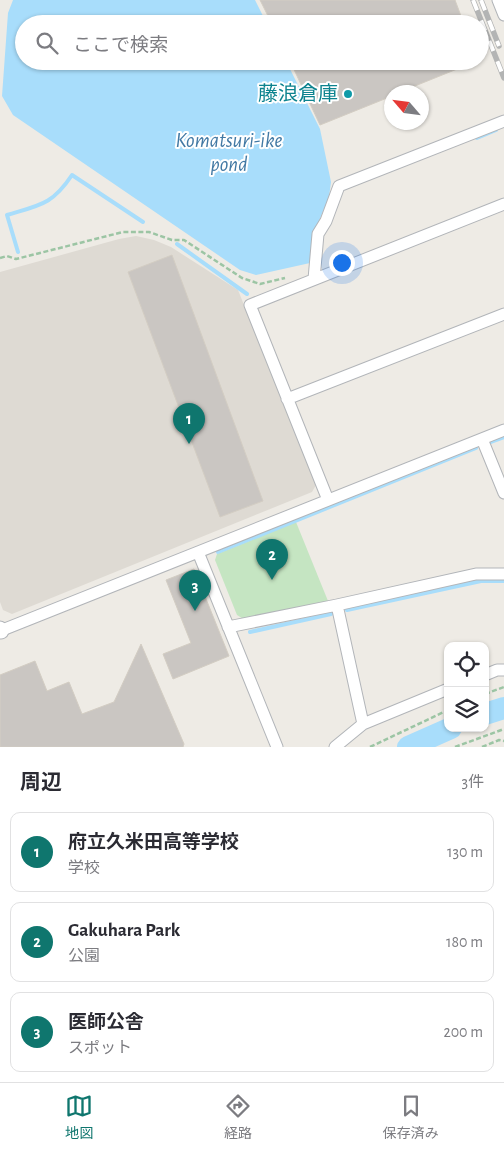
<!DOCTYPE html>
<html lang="ja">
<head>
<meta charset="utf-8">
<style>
	body { margin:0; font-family:"Alegreya Sans","Noto Sans JP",sans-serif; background:#f2f2f3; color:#2b2b33 }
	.controls { position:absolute; right:15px; bottom:15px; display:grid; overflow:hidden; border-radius:10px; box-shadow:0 1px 4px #0004 }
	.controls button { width:45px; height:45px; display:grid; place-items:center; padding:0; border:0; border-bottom:1px solid #e1e1e2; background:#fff; color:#2b2b33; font:25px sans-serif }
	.compass { position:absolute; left:384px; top:85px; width:45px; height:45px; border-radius:50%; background:#fff; box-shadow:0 1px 4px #0004; rotate:298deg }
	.you { position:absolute; left:341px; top:262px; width:18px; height:18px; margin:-12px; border:4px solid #fff; border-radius:50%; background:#1a73e8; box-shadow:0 0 0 8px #1a73e833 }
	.badge { display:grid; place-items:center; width:32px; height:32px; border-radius:50%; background:#0f766e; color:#fff; font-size:16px; font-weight:700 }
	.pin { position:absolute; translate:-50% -41px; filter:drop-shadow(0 1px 2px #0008) }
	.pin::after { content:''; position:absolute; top:26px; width:18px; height:15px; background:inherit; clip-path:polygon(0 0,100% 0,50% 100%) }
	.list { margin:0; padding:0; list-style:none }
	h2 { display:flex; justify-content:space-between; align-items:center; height:65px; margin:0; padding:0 20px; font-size:21px }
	h2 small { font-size:16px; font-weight:400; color:#7c7c81 }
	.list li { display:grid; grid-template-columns:32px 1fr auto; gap:15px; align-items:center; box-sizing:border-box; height:80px; margin:0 10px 10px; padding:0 10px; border:1px solid #e1e1e2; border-radius:10px }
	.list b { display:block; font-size:19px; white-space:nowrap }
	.list p { margin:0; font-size:16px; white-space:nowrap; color:#7c7c81 }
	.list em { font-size:16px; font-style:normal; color:#7c7c81 }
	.icon { flex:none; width:28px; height:28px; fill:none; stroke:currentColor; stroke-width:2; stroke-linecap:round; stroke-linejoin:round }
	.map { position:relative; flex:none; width:504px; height:747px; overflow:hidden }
	.search { position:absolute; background:#fff; box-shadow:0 1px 4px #0004; left:15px; right:15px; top:15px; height:55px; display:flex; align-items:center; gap:12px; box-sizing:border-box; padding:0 18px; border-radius:28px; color:#7c7c81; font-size:19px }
	.sheet { height:335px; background:#fff }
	nav { display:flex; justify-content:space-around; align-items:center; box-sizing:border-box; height:70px; border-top:1px solid #e1e1e2; background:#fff; font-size:14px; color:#7c7c81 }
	nav a { display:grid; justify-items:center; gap:2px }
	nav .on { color:#0f766e }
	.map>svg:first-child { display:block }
	.education { fill:#dedad3 }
	.green { fill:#c5e5c2 }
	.water { fill:#a8ddfb }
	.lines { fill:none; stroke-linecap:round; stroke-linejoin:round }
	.stream { stroke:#a8ddfb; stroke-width:4 }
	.river { stroke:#a8ddfb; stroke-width:22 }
	.building { fill:#cac6c2; stroke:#d3cdc3 }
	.minor-casing { stroke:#b2b5b9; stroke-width:13 }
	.tertiary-casing { stroke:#b2b5b9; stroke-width:17 }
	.path { stroke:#9cc5a4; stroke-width:2.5; stroke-dasharray:5 2.5; stroke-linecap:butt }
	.minor { stroke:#fff; stroke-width:11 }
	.tertiary { stroke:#fff; stroke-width:15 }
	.rail-casing { stroke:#b3b4b4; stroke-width:5.5 }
	.rail { stroke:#fff; stroke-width:4; stroke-dasharray:11; stroke-linecap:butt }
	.culture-dot { fill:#0f9aa8; stroke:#fff; stroke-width:2 }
	.labels { text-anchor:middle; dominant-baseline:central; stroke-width:4; stroke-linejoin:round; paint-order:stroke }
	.culture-label { font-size:20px; fill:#0d838f; stroke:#fff; text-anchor:end }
	.water-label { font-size:21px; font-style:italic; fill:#4279a4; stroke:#fff }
</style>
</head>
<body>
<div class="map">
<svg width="504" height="747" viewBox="0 0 504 747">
	<rect width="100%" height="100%" fill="#eeebe5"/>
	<path class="education" d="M136,236L154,240L171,247L238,290L316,485L312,492L12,614L3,610L0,602V272L119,239Z"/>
	<path class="green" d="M296,522L328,601L245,620L237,615L215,560L217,554Z"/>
	<path class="water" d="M13,0H255L267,24H24V61H286L320,129L331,182L329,197L316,228L310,263L256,275L240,270L13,115L2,96L8,13Z"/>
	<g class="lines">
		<path class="stream" d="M477,138L496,130
			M177,244L247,294
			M18,252L7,215C40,205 52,205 72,175L143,222
			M491,442L504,437
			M218,552L476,448
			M347,610L481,581H504
			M250,632L331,614"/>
		<path class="river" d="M485,714L504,708
			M408,747L451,728"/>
	</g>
	<path class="building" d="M260,0H455L464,24H272Z
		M290,61H477L400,92H392V96L320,125Z
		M172,255L263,501L220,517L128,272Z
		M194,569L229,656L173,679L163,654L191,643L166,580Z
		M141,644L184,744L183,747H0V675L35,661L47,691L69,682L82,714L114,702Z"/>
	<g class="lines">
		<defs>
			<path id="minor" d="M498,0L504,15
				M314,279L318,234L326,221L339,186L504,121
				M287,399L504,314
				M482,439L504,493
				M328,500L250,305L504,204
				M198,552L277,747
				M337,605L363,724
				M228,627L337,605L476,574H504
				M0,631L504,430
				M485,675L497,670H504
				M335,747L363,724L448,689"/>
			<path id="tertiary" d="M0,629L1,631"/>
		</defs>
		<use href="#minor" class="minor-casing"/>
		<use href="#tertiary" class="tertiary-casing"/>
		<path class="path" d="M0,258L7,256L16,259L123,232H149L172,240H184L242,278L260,284L285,278
			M485,694L504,687
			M370,747L448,710
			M455,747L504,729
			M482,747L499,740L504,741"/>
		<use href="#minor" class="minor"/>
		<use href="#tertiary" class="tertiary"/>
		<defs>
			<path id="rail" d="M473,0L504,78
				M481,0L499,46"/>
		</defs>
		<use href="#rail" class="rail-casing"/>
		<use href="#rail" class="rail"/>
	</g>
	<circle class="culture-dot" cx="348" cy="94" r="5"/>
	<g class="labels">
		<g class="culture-label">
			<text x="338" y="94">藤浪倉庫</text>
		</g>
		<g class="water-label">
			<text x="229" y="140">Komatsuri-ike<tspan x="229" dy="24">pond</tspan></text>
		</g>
	</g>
</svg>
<div class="controls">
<button><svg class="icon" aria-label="locate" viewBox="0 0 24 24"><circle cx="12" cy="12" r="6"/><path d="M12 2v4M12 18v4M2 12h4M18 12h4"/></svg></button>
<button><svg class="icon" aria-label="layers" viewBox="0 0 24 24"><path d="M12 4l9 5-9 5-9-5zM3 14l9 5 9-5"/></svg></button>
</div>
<svg class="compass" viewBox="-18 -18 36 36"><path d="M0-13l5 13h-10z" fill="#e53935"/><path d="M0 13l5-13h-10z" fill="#7c7c81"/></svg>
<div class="you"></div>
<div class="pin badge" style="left:189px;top:444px">1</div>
<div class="pin badge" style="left:272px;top:580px">2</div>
<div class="pin badge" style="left:195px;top:611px">3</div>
<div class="search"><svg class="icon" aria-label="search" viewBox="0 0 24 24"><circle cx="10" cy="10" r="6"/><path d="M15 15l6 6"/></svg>ここで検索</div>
</div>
<section class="sheet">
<h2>周辺<small>3件</small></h2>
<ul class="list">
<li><span class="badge">1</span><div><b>府立久米田高等学校</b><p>学校</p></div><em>130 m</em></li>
<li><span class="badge">2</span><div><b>Gakuhara Park</b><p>公園</p></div><em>180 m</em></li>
<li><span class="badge">3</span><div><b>医師公舎</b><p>スポット</p></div><em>200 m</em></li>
</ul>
</section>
<nav>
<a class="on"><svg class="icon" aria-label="map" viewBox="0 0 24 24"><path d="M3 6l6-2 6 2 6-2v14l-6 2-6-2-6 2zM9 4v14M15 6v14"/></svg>地図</a>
<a><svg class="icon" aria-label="directions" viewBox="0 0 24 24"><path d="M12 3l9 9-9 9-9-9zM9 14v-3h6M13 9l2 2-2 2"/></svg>経路</a>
<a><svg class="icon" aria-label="saved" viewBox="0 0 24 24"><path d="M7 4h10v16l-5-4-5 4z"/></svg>保存済み</a>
</nav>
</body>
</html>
